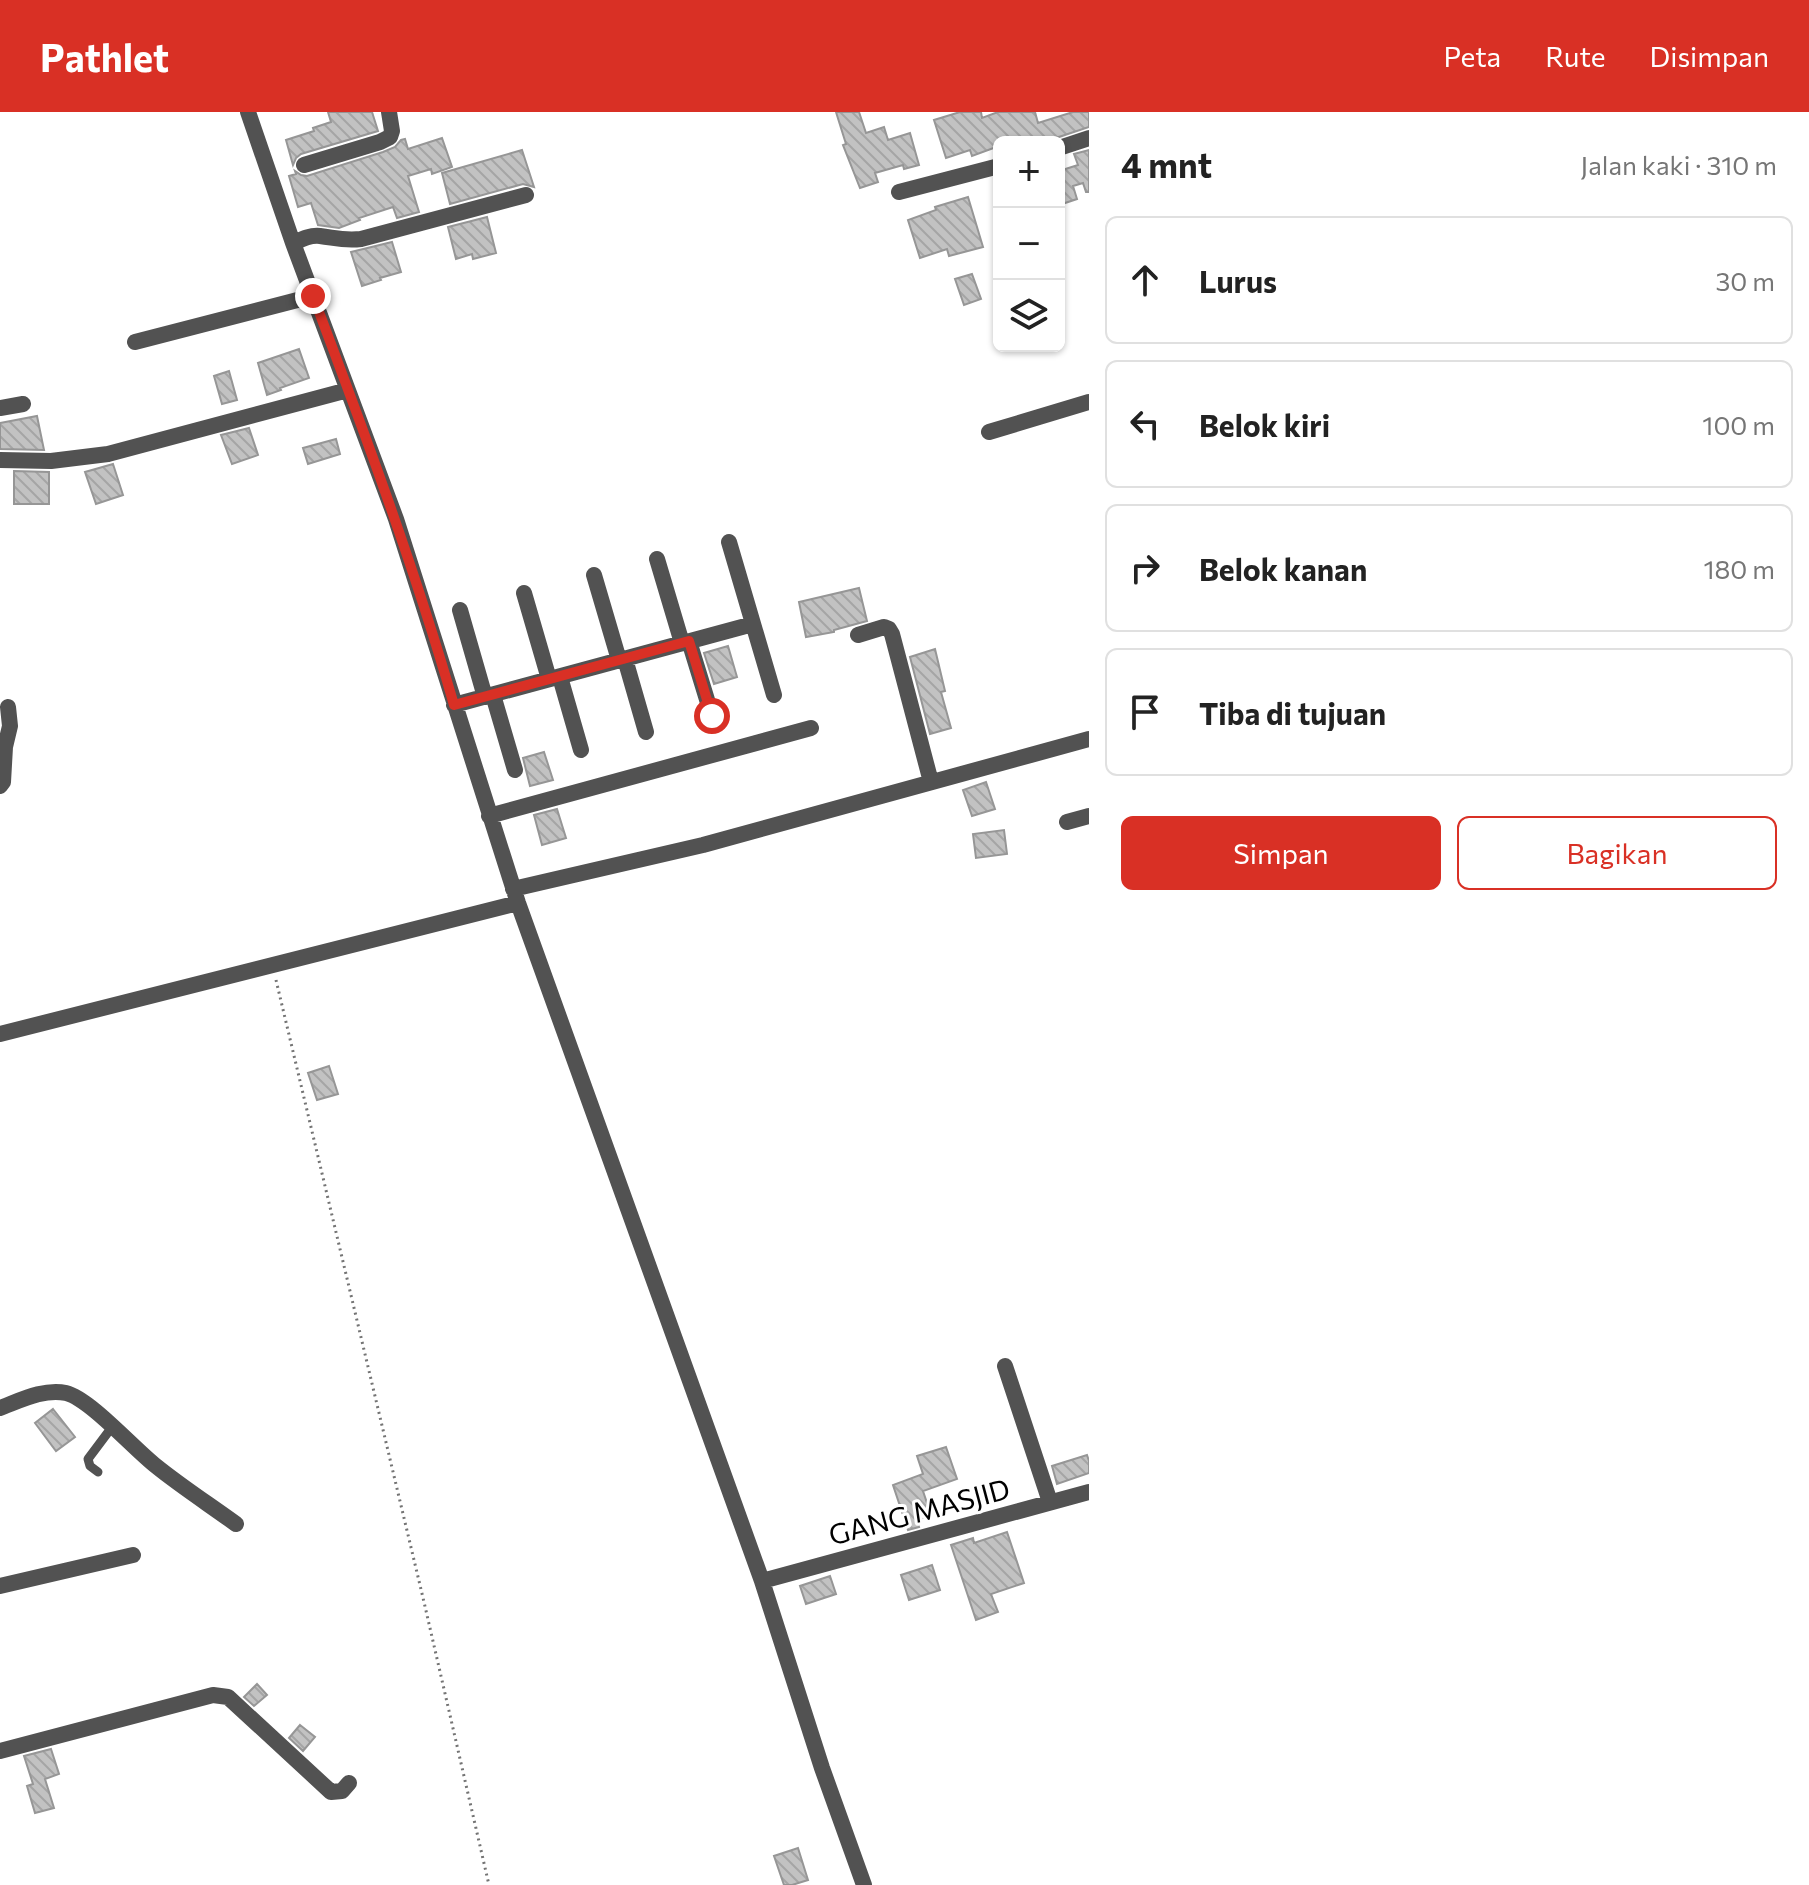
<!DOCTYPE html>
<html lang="id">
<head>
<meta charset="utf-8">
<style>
	body { margin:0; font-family:Commissioner,sans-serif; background:#f6f6f6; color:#222 }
	.controls { position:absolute; right:24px; top:24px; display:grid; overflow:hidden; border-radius:12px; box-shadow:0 2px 6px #0004 }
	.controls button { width:72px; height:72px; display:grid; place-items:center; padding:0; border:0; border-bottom:2px solid #e0e0e0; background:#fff; color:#222; font:40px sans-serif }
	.stop { position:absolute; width:24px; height:24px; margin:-18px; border:6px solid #d93025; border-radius:50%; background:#fff }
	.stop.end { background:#d93025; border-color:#fff; box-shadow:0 2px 8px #0008 }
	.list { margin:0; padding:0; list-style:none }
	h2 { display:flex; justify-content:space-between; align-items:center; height:104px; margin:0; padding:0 32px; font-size:34px }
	h2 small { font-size:26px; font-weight:400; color:#767676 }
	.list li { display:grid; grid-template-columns:52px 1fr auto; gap:24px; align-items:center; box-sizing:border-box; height:128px; margin:0 16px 16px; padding:0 16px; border:2px solid #e0e0e0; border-radius:12px }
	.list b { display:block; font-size:30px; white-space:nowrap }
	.list em { font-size:26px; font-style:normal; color:#767676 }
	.actions { display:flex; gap:16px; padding:24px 32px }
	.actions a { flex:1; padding:18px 0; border:2px solid #d93025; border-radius:12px; text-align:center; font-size:28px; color:#d93025 }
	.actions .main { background:#d93025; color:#fff }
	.icon { flex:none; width:44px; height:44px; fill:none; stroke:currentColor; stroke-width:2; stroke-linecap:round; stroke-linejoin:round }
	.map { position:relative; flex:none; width:1089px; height:1773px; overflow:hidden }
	header { display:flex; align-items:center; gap:48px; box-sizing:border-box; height:112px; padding:0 40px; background:#d93025; color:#fff }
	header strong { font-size:38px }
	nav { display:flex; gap:44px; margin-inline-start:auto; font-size:28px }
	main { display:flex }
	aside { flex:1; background:#fff }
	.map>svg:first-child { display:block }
	.building { fill:url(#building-back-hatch); stroke:#969696; stroke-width:2 }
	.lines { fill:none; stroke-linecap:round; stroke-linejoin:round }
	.path { stroke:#747474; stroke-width:3; stroke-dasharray:2 4; stroke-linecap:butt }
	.lane { stroke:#525252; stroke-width:9 }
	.street { stroke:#525252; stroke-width:16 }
	.route { stroke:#d93025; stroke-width:10 }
	.labels { text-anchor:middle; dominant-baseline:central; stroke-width:6; stroke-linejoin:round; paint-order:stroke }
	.street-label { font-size:28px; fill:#000; stroke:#fff }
</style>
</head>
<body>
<header>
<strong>Pathlet</strong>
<nav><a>Peta</a><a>Rute</a><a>Disimpan</a></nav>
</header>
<main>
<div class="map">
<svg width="1089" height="1773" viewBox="0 0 1089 1773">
	<defs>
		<pattern id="building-back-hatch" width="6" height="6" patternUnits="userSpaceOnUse" patternTransform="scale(2)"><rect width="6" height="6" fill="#c2c2c2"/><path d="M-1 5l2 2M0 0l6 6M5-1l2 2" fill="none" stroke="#a5a5a5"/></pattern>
	</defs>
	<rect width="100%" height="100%" fill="#fff"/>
	<path class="building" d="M328,0H372L378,19L301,42L296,46L293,53L286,28L314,19L313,16L331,10Z
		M836,0H859L866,21L884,15L888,28L910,21L919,53L904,57L903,53L875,61L878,70L860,76L843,33L846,32Z
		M960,0H981L982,6L998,0H1035L1038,11L1073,0H1089V15L1056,26L1050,30H999V34L972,44L970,38L946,46L934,8Z
		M442,26L452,55L432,62L431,57L408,64L419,100L397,106L393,95L359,106L360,108L339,116L318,113L311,91L298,95L289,64L296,62L295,59L301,63L307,64L383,40L395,35L401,28L405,27L408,37Z
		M522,38L534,75L523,72L450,92L442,61Z
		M1089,38V80H1086L1083,71L1073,74L1077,87L1059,93V59L1078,53L1074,42Z
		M968,85L983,135L949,144L947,137L920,146L908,108L936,98L935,95Z
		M487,105L496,141L473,147L472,142L456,147L448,115Z
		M392,130L401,160L380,166L381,168L362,174L351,140Z
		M972,162L981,187L964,193L955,167Z
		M299,237L309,266L280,276L281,278L267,283L258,251Z
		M229,259L237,288L222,292L214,264Z
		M37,304L44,338L0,337V311Z
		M249,316L258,343L232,352L221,323Z
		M336,327L340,342L308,352L303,336Z
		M113,352L123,383L96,392L85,360Z
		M14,359L49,360V392H14Z
		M859,476L867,509L834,518V520L806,525L799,490Z
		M728,534L737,565L714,572L704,541Z
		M935,537L945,579L941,580L951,616L930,622L910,545Z
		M544,640L553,668L530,674L523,646Z
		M986,670L995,697L972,704L963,678Z
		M557,697L566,726L542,733L534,703Z
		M1004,718L1007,742L976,746L973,722Z
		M329,954L338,982L317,988L308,961Z
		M53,1297L75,1325L56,1339L35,1311Z
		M946,1335L957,1367L923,1379L931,1403L917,1408L919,1415L908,1418L893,1373L923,1362L917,1344Z
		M1087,1343L1089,1349V1361L1057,1372L1052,1354Z
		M1007,1420L1024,1471L991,1482L998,1500L976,1508L951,1433L973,1426L974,1431Z
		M932,1453L940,1478L909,1488L901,1463Z
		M830,1464L836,1482L806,1492L800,1474Z
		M257,1572L267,1583L254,1594L244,1585Z
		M300,1613L315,1625L303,1639L289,1626Z
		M51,1637L59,1662L45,1667L54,1696L35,1701L27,1674L33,1672L24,1644Z
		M798,1736L808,1768L792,1773H784L774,1744Z"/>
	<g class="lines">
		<path class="path" d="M276,868L424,1490L489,1773"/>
		<path class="lane" d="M98,1360L90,1354L88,1347L112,1315"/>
		<path class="street" d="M248,0L293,131L396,407L518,791L762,1469L822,1656L864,1773
			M1059,36L1089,26
			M304,53L380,30L390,25L392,19L389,0
			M899,80L999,54
			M293,131C302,127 310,123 320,124C336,126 344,129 361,127L526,83
			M135,230L313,184
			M0,296L23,292
			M989,320L1089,290
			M0,348L51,349L108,342L348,278
			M729,430L774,583
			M657,447L682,531
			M594,463L619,548
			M524,481L549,567
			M460,498L485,585
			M858,523L884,515L889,517L892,522L931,670
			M689,529L712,604
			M625,547L646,620
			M560,565L581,638
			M493,583L515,658
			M454,593L753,512
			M0,674L3,670L5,635L10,614L8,595
			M489,704L811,616
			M1067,710L1089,704
			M513,777L703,733L1089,627
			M0,922L518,791
			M1005,1254L1050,1390
			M0,1296C19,1289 44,1276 66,1281C90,1287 134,1337 156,1354C182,1375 210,1393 236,1412
			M762,1469L1089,1380
			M0,1474L133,1443
			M0,1639L213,1583L228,1585L331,1680L342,1679L349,1671"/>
	</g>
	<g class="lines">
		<path class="route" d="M313,184C364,319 414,454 454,593L689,529L712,604"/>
	</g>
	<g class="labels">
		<g class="street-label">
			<text transform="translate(919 1399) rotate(-15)">GANG MASJID</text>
		</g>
	</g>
</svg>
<div class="controls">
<button>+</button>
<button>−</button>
<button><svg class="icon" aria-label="layers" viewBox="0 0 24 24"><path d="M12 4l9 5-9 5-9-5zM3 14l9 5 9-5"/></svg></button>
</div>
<div class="stop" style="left:712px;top:604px"></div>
<div class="stop end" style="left:313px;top:184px"></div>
</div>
<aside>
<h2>4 mnt<small>Jalan kaki · 310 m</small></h2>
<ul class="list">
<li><svg class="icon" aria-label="ahead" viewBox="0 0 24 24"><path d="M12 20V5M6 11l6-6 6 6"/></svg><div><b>Lurus</b></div><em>30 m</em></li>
<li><svg class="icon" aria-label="left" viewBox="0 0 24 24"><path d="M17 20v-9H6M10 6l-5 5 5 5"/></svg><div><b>Belok kiri</b></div><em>100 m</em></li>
<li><svg class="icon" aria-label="right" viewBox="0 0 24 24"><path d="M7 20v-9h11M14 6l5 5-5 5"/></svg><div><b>Belok kanan</b></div><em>180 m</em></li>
<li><svg class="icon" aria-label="arrive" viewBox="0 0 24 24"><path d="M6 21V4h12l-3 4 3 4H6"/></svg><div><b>Tiba di tujuan</b></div></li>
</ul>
<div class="actions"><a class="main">Simpan</a><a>Bagikan</a></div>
</aside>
</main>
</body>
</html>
